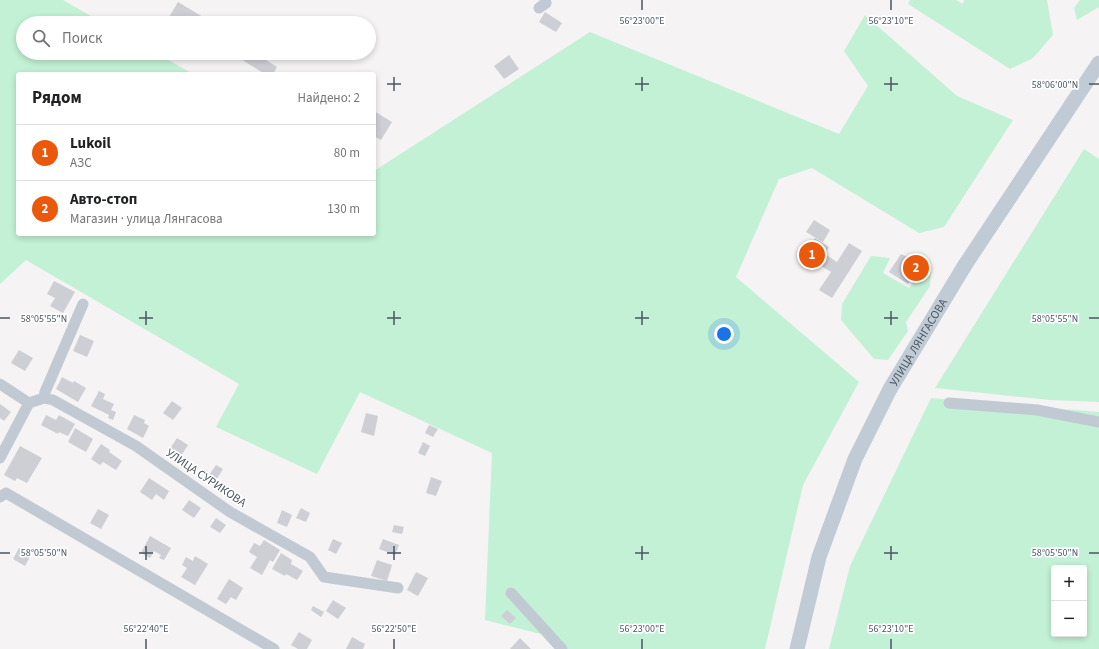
<!DOCTYPE html>
<html lang="ru">
<head>
<meta charset="utf-8">
<style>
	body { margin:0; font-family:"Source Sans 3",sans-serif; background:#f2f2f2; color:#202124 }
	.controls { position:absolute; right:12px; bottom:12px; display:grid; overflow:hidden; border-radius:4px; box-shadow:0 2px 6px #0003 }
	.controls button { width:36px; height:36px; display:grid; place-items:center; padding:0; border:0; border-bottom:1px solid #e0e0e0; background:#fff; color:#202124; font:20px sans-serif }
	.you { position:absolute; left:724px; top:334px; width:14px; height:14px; margin:-10px; border:3px solid #fff; border-radius:50%; background:#1a73e8; box-shadow:0 0 0 6px #1a73e833 }
	.badge { display:grid; place-items:center; width:26px; height:26px; border-radius:50%; background:#ea580c; color:#fff; font-size:13px; font-weight:700 }
	.pin { position:absolute; translate:-50% -50%; border:2px solid #fff; box-shadow:0 1px 4px #0006 }
	.list { margin:0; padding:0; list-style:none }
	h2 { display:flex; justify-content:space-between; align-items:center; height:52px; margin:0; padding:0 16px; font-size:17px }
	h2 small { font-size:13px; font-weight:400; color:#757577 }
	.list li { display:grid; grid-template-columns:26px 1fr auto; gap:12px; align-items:center; box-sizing:border-box; height:56px; padding:0 16px; border-top:1px solid #e0e0e0 }
	.list b { display:block; font-size:15px; white-space:nowrap }
	.list p { margin:0; font-size:13px; white-space:nowrap; color:#757577 }
	.list em { font-size:13px; font-style:normal; color:#757577 }
	.icon { flex:none; width:22px; height:22px; fill:none; stroke:currentColor; stroke-width:2; stroke-linecap:round; stroke-linejoin:round }
	.map { position:relative; flex:none; width:1099px; height:649px; overflow:hidden }
	.search { position:absolute; background:#fff; box-shadow:0 2px 6px #0003; left:16px; top:16px; width:360px; height:44px; display:flex; align-items:center; gap:10px; box-sizing:border-box; padding:0 14px; border-radius:22px; color:#757577; font-size:15px }
	.panel { position:absolute; background:#fff; box-shadow:0 2px 6px #0003; left:16px; top:72px; width:360px; height:164px; border-radius:4px }
	.map>svg:first-child { display:block }
	.green { fill:#c3f1d5; fill-rule:evenodd }
	.building { fill:#cdcfd5 }
	.lines { fill:none; stroke-linecap:round; stroke-linejoin:round }
	.street { stroke:#c1cad2; stroke-width:11 }
	.secondary { stroke:#c1cbd6; stroke-width:15 }
	.ticks { fill:none; stroke:#4a5661; stroke-width:1.5 }
	.labels { text-anchor:middle; dominant-baseline:central; stroke-width:3.5; stroke-linejoin:round; paint-order:stroke }
	.street-label { font-size:12px; fill:#4a5661; stroke:#fff }
	.ticks-label { font-size:10px; text-anchor:middle; fill:#4a5661; stroke:#fff; stroke-width:3.5; stroke-linejoin:round; paint-order:stroke }
</style>
</head>
<body>
<div class="map">
<svg width="1099" height="649" viewBox="0 0 1099 649">
	<rect width="100%" height="100%" fill="#f5f3f3"/>
	<path class="green" d="M0,0H63L103,23H23V53H156L193,74H18V234H374V171L590,32L839,134L868,86L844,51L865,15L957,96L1013,120L944,227L919,233L812,168L779,179L736,277L859,382L803,485L765,649H566L561,639L485,620L492,453L360,392L317,474L216,427L239,384L26,260L0,284Z
		M910,0H956L963,4L964,0H1047L1053,35L1033,58L1010,69L908,4Z
		M1080,0H1099V7L1077,20L1074,8Z
		M1084,149L1099,159V402L1050,400L935,388Z
		M871,256L890,258L883,273L909,288L924,266L931,271L930,286L906,322L908,331L888,360L874,359L841,320L842,304Z
		M931,398L1099,412V649H829L850,566ZM1054,568H1084V634H1054Z"/>
	<path class="building" d="M178,2L213,23H179L169,17Z
		M545,12L562,23L556,32L539,22Z
		M231,53H255L277,67L273,74H265Z
		M509,55L519,69L504,79L494,66Z
		M374,111L392,122L381,140L374,136Z
		M814,220L830,230L823,242L806,232Z
		M815,238L829,247L825,254L837,262L849,243L862,251L832,298L819,290L831,272L818,264L817,266L803,257Z
		M901,254L921,263L908,284L889,272Z
		M54,281L75,292L63,313L50,306L55,298L47,294Z
		M80,335L94,341L87,357L73,351Z
		M19,350L33,358L25,371L11,363Z
		M62,377L73,383L74,381L86,388L78,402L56,389Z
		M99,391L105,394L103,399L114,404L111,410L116,412L113,420L108,418L109,415L91,406Z
		M172,401L182,408L173,420L163,413Z
		M0,404L11,412L4,421L0,418Z
		M366,413L378,416L374,436L361,432Z
		M46,415L56,420L59,415L75,424L68,436L59,432L58,434L41,425Z
		M134,415L145,420L144,423L149,426L143,438L127,429Z
		M429,425L438,429L433,437L425,433Z
		M75,428L93,439L86,452L68,442Z
		M177,438L188,445L179,459L168,452Z
		M423,442L430,446L425,456L418,453Z
		M101,444L110,450L109,452L122,461L116,470L103,462L100,465L91,459Z
		M20,446L42,458L27,483L17,478L15,481L4,475Z
		M216,465L223,469L216,480L209,475Z
		M431,477L442,481L436,496L426,493Z
		M149,478L169,491L164,500L156,494L152,500L140,492Z
		M189,500L201,508L194,518L182,510Z
		M301,508L310,513L306,522L296,518Z
		M98,509L109,515L101,529L90,523Z
		M282,510L292,515L287,527L277,523Z
		M216,518L226,525L220,533L210,527Z
		M394,525L404,527L402,534L392,532Z
		M150,536L171,548L164,560L159,558L161,555L154,551L150,558L141,553Z
		M333,539L342,543L336,554L328,550Z
		M383,539L399,545L395,555L379,549Z
		M264,540L280,550L273,562L270,560L262,575L250,568L257,557L249,552L254,543L260,546Z
		M19,548L31,555L25,566L13,559Z
		M281,553L292,560L291,564L303,571L297,580L286,574L285,576L272,569Z
		M195,556L208,564L195,585L181,577L187,568L182,565L186,557L193,561Z
		M377,560L392,565L387,581L371,576Z
		M416,572L428,578L418,596L407,590Z
		M229,579L243,588L236,600L231,597L226,604L217,599Z
		M333,600L346,608L338,619L326,611Z
		M313,606L324,612L321,617L311,610Z
		M507,610L516,618L510,624L501,616Z
		M299,632L312,640L307,649H298L291,645Z
		M352,637L365,644L363,649H346Z
		M520,638L531,649H510Z"/>
	<g class="lines">
		<path class="street" d="M539,8L546,3L545,0
			M0,384L29,403L44,398L53,400L136,446L230,512L310,557L324,577L398,588
			M44,398L45,392L83,304
			M949,403L1037,410L1099,422
			M0,458L29,403
			M0,497L6,493L274,649
			M511,593L562,649"/>
		<path class="secondary" id="s1" d="M797,649L819,557L855,459L890,389L965,265L1099,63"/>
	</g>
	<path class="ticks" d="M642,0V10M891,0V10M394,77V91M642,77V91M891,77V91M387,84H401M635,84H649M884,84H898M1089,84H1099M146,311V325M394,311V325M642,311V325M891,311V325M0,318H10M139,318H153M387,318H401M635,318H649M884,318H898M1089,318H1099M146,546V560M394,546V560M642,546V560M891,546V560M0,553H10M139,553H153M387,553H401M635,553H649M884,553H898M1089,553H1099M146,639V649M394,639V649M642,639V649M891,639V649"/>
	<g class="labels">
		<g class="street-label">
			<text stroke="none"><textPath href="#s1" startOffset="332">УЛИЦА ЛЯНГАСОВА</textPath></text>
			<text transform="translate(206 478) rotate(34)">УЛИЦА СУРИКОВА</text>
		</g>
	</g>
	<g class="ticks-label">
		<text x="642" y="24">56°23'00"E</text>
		<text x="891" y="24">56°23'10"E</text>
		<text x="1055" y="88">58°06'00"N</text>
		<text x="44" y="322">58°05'55"N</text>
		<text x="1055" y="322">58°05'55"N</text>
		<text x="44" y="556">58°05'50"N</text>
		<text x="1055" y="556">58°05'50"N</text>
		<text x="146" y="632">56°22'40"E</text>
		<text x="394" y="632">56°22'50"E</text>
		<text x="642" y="632">56°23'00"E</text>
		<text x="891" y="632">56°23'10"E</text>
	</g>
</svg>
<div class="controls">
<button>+</button>
<button>−</button>
</div>
<div class="you"></div>
<div class="pin badge" style="left:812px;top:255px">1</div>
<div class="pin badge" style="left:916px;top:268px">2</div>
<div class="search"><svg class="icon" aria-label="search" viewBox="0 0 24 24"><circle cx="10" cy="10" r="6"/><path d="M15 15l6 6"/></svg>Поиск</div>
<section class="panel">
<h2>Рядом<small>Найдено: 2</small></h2>
<ul class="list">
<li><span class="badge">1</span><div><b>Lukoil</b><p>АЗС</p></div><em>80 m</em></li>
<li><span class="badge">2</span><div><b>Авто-стоп</b><p>Магазин · улица Лянгасова</p></div><em>130 m</em></li>
</ul>
</section>
</div>
</body>
</html>
